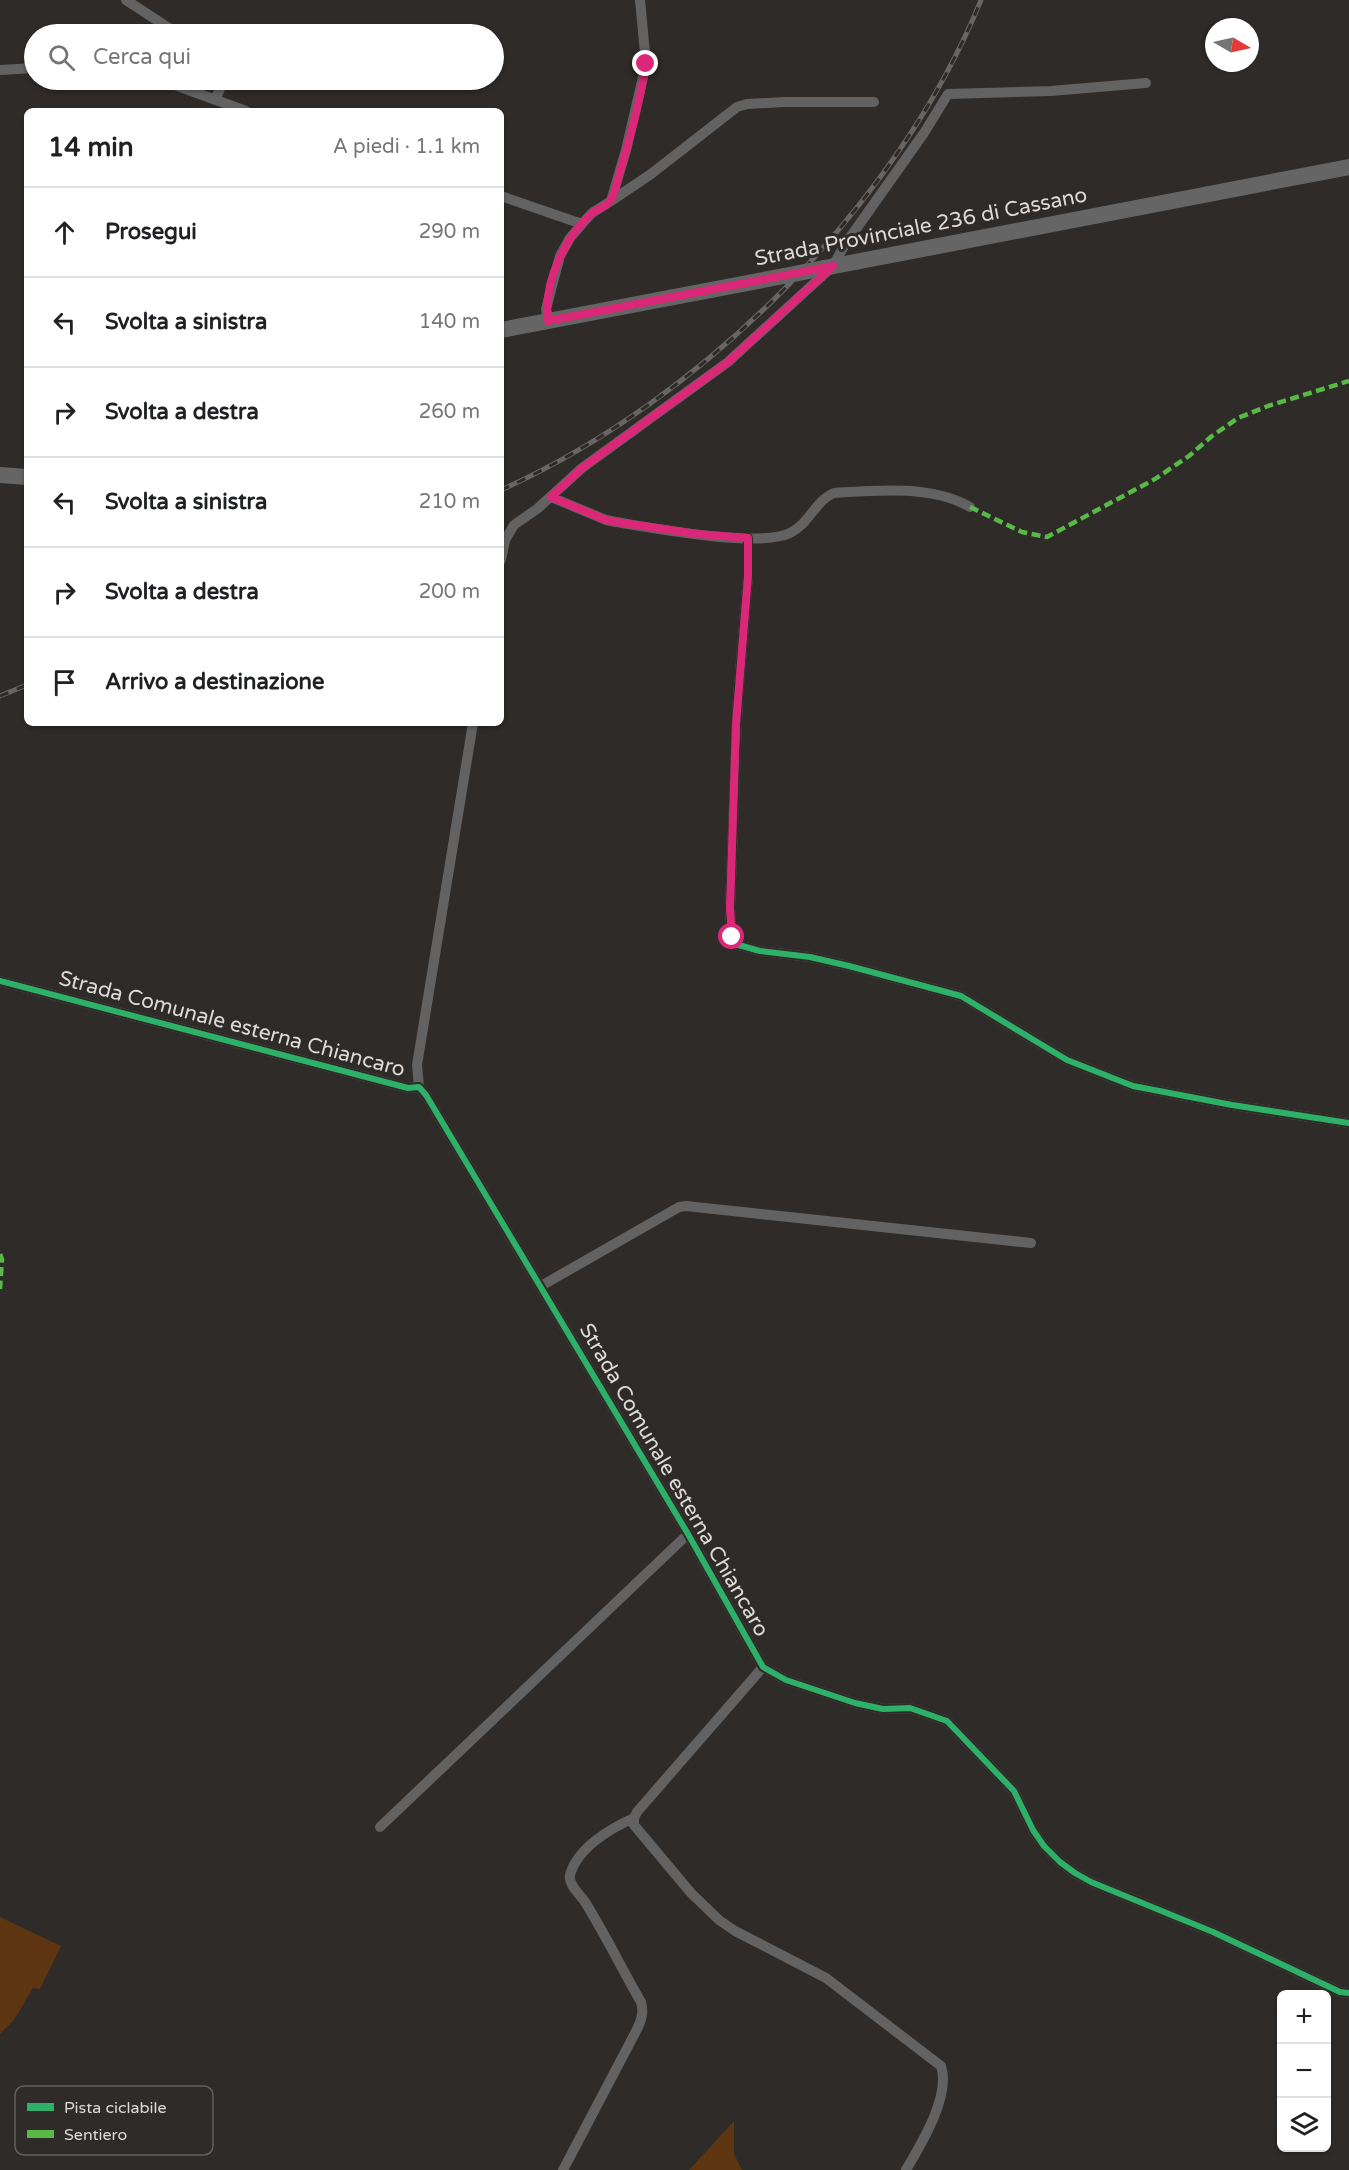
<!DOCTYPE html>
<html lang="it">
<head>
<meta charset="utf-8">
<style>
	body { margin:0; font-family:"Varela Round",sans-serif; background:#f2f2f2; color:#202124 }
	.controls { position:absolute; right:18px; bottom:18px; display:grid; overflow:hidden; border-radius:9px; box-shadow:0 2px 4px #0004 }
	.controls button { width:54px; height:54px; display:grid; place-items:center; padding:0; border:0; border-bottom:2px solid #e0e0e0; background:#fff; color:#202124; font:30px sans-serif }
	.compass { position:absolute; left:1205px; top:18px; width:54px; height:54px; border-radius:50%; background:#fff; box-shadow:0 2px 4px #0004; rotate:99deg }
	.stop { position:absolute; width:18px; height:18px; margin:-14px; border:4px solid #db2777; border-radius:50%; background:#fff }
	.stop.end { background:#db2777; border-color:#fff; box-shadow:0 2px 6px #0008 }
	.list { margin:0; padding:0; list-style:none }
	h2 { display:flex; justify-content:space-between; align-items:center; height:78px; margin:0; padding:0 24px; font-size:26px }
	h2 small { font-size:20px; font-weight:400; color:#757577 }
	.list li { display:grid; grid-template-columns:39px 1fr auto; gap:18px; align-items:center; box-sizing:border-box; height:90px; padding:0 24px; border-top:2px solid #e0e0e0 }
	.list b { display:block; font-size:22px; white-space:nowrap }
	.list em { font-size:20px; font-style:normal; color:#757577 }
	.icon { flex:none; width:33px; height:33px; fill:none; stroke:currentColor; stroke-width:2; stroke-linecap:round; stroke-linejoin:round }
	.map { position:relative; flex:none; width:1349px; height:2170px; overflow:hidden }
	.search { position:absolute; background:#fff; box-shadow:0 2px 4px #0004; left:24px; top:24px; width:480px; height:66px; display:flex; align-items:center; gap:15px; box-sizing:border-box; padding:0 21px; border-radius:33px; color:#757577; font-size:22px }
	.panel { position:absolute; background:#fff; box-shadow:0 2px 4px #0004; left:24px; top:108px; width:480px; height:618px; border-radius:9px }
	.map>svg:first-child { display:block }
	.green { fill:#5e3511 }
	.lines { fill:none; stroke-linecap:round; stroke-linejoin:round }
	.minor { stroke:#626262; stroke-width:10 }
	.secondary { stroke:#646564; stroke-width:16 }
	.rail-casing { stroke:#676665; stroke-width:5 }
	.rail { stroke:#2f2b28; stroke-width:3; stroke-dasharray:9; stroke-linecap:butt }
	.secondary-bridge { stroke:#646564; stroke-width:16 }
	.quiet { stroke:#58b947; stroke-width:4.5; stroke-dasharray:9 4.5; stroke-linecap:butt }
	.cycleway-casing { stroke:#2f2b28; stroke-width:10 }
	.cycleway { stroke:#2db169; stroke-width:6 }
	.route { stroke:#db2777; stroke-width:8 }
	.labels { text-anchor:middle; dominant-baseline:central; stroke-width:6; stroke-linejoin:round; paint-order:stroke }
	.street-label { font-size:21px; fill:#dddad8; stroke:#2f2b28 }
	.key { fill:#2f2b28; stroke:#63605d; stroke-width:1.5 }
	.key-label { font-size:16px; fill:#dddad8 }
</style>
</head>
<body>
<div class="map">
<svg width="1349" height="2170" viewBox="0 0 1349 2170">
	<rect width="100%" height="100%" fill="#2e2b29"/>
	<path class="green" d="M0,1917L61,1946L40,1989L33,1988L14,2020L0,2034Z
		M734,2121V2154L742,2170H689Z"/>
	<g class="lines">
		<path class="minor" d="M126,0L178,34
			M0,70L34,68
			M152,80L172,84L246,111
			M215,100L224,80
			M501,196L582,224
			M611,201L651,174L737,107L747,104L785,102H874
			M548,321L546,309L560,256L570,238L582,224L592,213L611,201L626,150L646,64L640,0
			M551,497L606,520L616,522C653,528 759,548 790,533C809,524 815,501 834,493C877,490 932,485 970,507
			M748,538V576L738,696L730,908L731,927L735,944L760,951L810,957L849,966L961,996L1067,1060L1133,1086L1232,1105L1349,1123
			M501,560L505,540L514,525L537,509L582,468L728,362L833,266L844,246L924,133L948,94L1051,91L1146,83
			M0,981L408,1088L419,1087L426,1095L688,1534L763,1667L786,1680L855,1703L883,1709L910,1708L947,1721L1014,1791L1033,1830L1044,1846L1060,1862L1075,1873L1091,1882L1213,1932L1340,1992L1349,1993
			M419,1087L417,1065L473,723
			M541,1286L679,1207L686,1206L1031,1243
			M763,1667L637,1812L634,1818V1825L691,1893L719,1920L735,1931L826,1978L941,2066C951,2096 921,2144 906,2170
			M380,1827L688,1534
			M563,2170L633,2037C639,2025 645,2016 641,2002C622,1969 605,1934 585,1902C580,1894 568,1885 570,1875C577,1848 611,1828 634,1818"/>
		<path class="secondary" d="M824,268L1349,167
			M501,330L784,276
			M0,475L27,477"/>
		<defs>
			<path id="rail" d="M501,490C702,400 898,205 981,0
				M0,696L27,685"/>
		</defs>
		<use href="#rail" class="rail-casing"/>
		<use href="#rail" class="rail"/>
		<path class="secondary-bridge" d="M784,276L824,268"/>
		<path class="quiet" d="M970,507L1022,532L1047,537L1155,479L1189,456L1212,436L1238,418L1268,406L1349,381
			M0,1254L2,1259L0,1289"/>
		<defs>
			<path id="cycleway" d="M748,538V576L738,696L730,908L731,927L735,944L760,951L810,957L849,966L961,996L1067,1060L1133,1086L1232,1105L1349,1123
				M0,981L408,1088L419,1087L426,1095L688,1534L763,1667L786,1680L855,1703L883,1709L910,1708L947,1721L1014,1791L1033,1830L1044,1846L1060,1862L1075,1873L1091,1882L1213,1932L1340,1992L1349,1993"/>
		</defs>
		<use href="#cycleway" class="cycleway-casing"/>
		<use href="#cycleway" class="cycleway"/>
	</g>
	<g class="lines">
		<path class="route" d="M646,64C640,101 630,139 619,175C617,183 615,195 610,201C605,207 597,209 591,214C564,239 543,283 548,321L833,266L728,362L582,468L551,497L606,520L616,522L697,534L748,538V576L736,724L730,908L732,937"/>
	</g>
	<g class="labels">
		<g class="street-label">
			<text transform="translate(921 227) rotate(-11)">Strada Provinciale 236 di Cassano</text>
			<text transform="translate(232 1024) rotate(15)">Strada Comunale esterna Chiancaro</text>
			<text transform="translate(674 1480) rotate(60)">Strada Comunale esterna Chiancaro</text>
		</g>
	</g>
	<rect x="15" y="2086" width="198" height="69" rx="9" class="key"/>
	<rect x="27" y="2103" width="27" height="8" fill="#2db169"/>
	<rect x="27" y="2130" width="27" height="8" fill="#58b947"/>
	<g class="key-label">
		<text x="64" y="2113">Pista ciclabile</text>
		<text x="64" y="2140">Sentiero</text>
	</g>
</svg>
<div class="controls">
<button>+</button>
<button>−</button>
<button><svg class="icon" aria-label="layers" viewBox="0 0 24 24"><path d="M12 4l9 5-9 5-9-5zM3 14l9 5 9-5"/></svg></button>
</div>
<svg class="compass" viewBox="-18 -18 36 36"><path d="M0-13l5 13h-10z" fill="#e53935"/><path d="M0 13l5-13h-10z" fill="#757577"/></svg>
<div class="stop" style="left:732px;top:937px"></div>
<div class="stop end" style="left:646px;top:64px"></div>
<div class="search"><svg class="icon" aria-label="search" viewBox="0 0 24 24"><circle cx="10" cy="10" r="6"/><path d="M15 15l6 6"/></svg>Cerca qui</div>
<section class="panel">
<h2>14 min<small>A piedi · 1.1 km</small></h2>
<ul class="list">
<li><svg class="icon" aria-label="ahead" viewBox="0 0 24 24"><path d="M12 20V5M6 11l6-6 6 6"/></svg><div><b>Prosegui</b></div><em>290 m</em></li>
<li><svg class="icon" aria-label="left" viewBox="0 0 24 24"><path d="M17 20v-9H6M10 6l-5 5 5 5"/></svg><div><b>Svolta a sinistra</b></div><em>140 m</em></li>
<li><svg class="icon" aria-label="right" viewBox="0 0 24 24"><path d="M7 20v-9h11M14 6l5 5-5 5"/></svg><div><b>Svolta a destra</b></div><em>260 m</em></li>
<li><svg class="icon" aria-label="left" viewBox="0 0 24 24"><path d="M17 20v-9H6M10 6l-5 5 5 5"/></svg><div><b>Svolta a sinistra</b></div><em>210 m</em></li>
<li><svg class="icon" aria-label="right" viewBox="0 0 24 24"><path d="M7 20v-9h11M14 6l5 5-5 5"/></svg><div><b>Svolta a destra</b></div><em>200 m</em></li>
<li><svg class="icon" aria-label="arrive" viewBox="0 0 24 24"><path d="M6 21V4h12l-3 4 3 4H6"/></svg><div><b>Arrivo a destinazione</b></div></li>
</ul>
</section>
</div>
</body>
</html>
